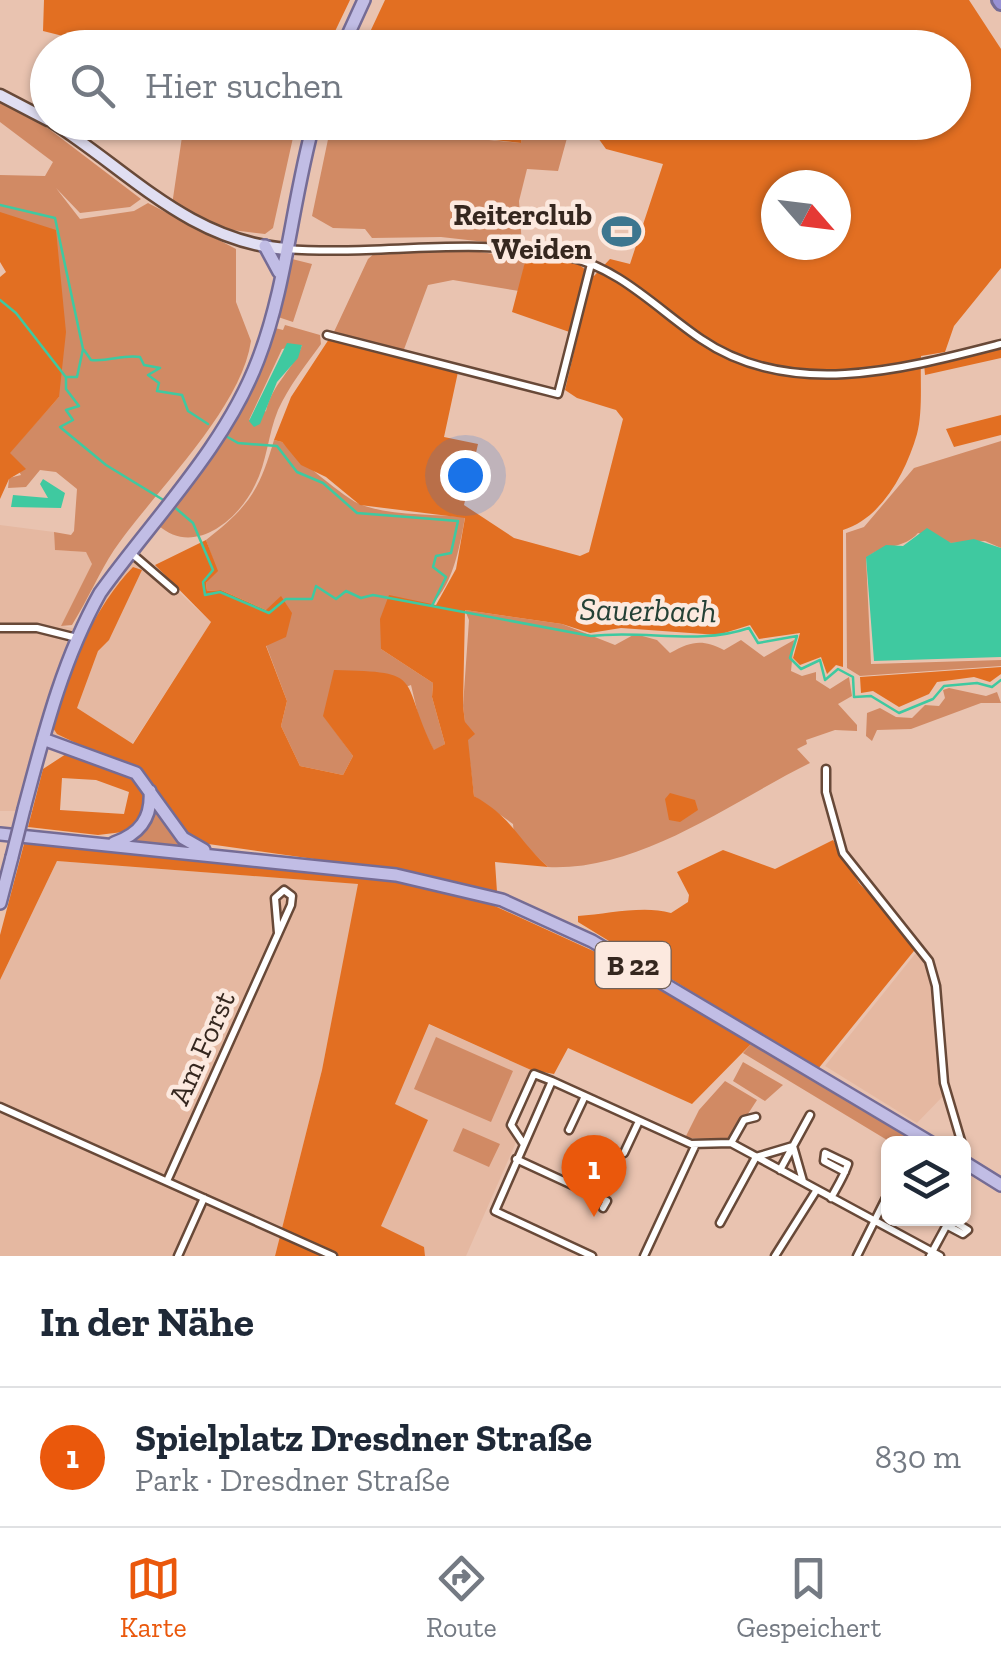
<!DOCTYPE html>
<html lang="de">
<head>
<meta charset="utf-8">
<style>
	body { margin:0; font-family:"Zilla Slab",serif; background:#f6f6f7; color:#1f2937 }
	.controls { position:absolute; right:30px; bottom:30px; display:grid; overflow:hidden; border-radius:15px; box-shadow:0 2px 8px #0004 }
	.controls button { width:90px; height:90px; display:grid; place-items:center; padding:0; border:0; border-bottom:2px solid #e0e1e3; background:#fff; color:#1f2937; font:50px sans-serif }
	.compass { position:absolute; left:761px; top:170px; width:90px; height:90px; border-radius:50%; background:#fff; box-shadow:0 2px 8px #0004; rotate:118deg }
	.you { position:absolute; left:465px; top:475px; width:35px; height:35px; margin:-25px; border:8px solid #fff; border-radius:50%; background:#1a73e8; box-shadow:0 0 0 15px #1a73e833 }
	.badge { display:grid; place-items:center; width:65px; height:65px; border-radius:50%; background:#ea580c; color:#fff; font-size:32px; font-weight:700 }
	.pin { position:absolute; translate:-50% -82px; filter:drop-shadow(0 2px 5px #0008) }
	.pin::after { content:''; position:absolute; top:52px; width:35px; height:30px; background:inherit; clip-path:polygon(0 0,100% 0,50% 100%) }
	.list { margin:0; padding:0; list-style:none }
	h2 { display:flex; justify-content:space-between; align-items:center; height:130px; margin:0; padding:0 40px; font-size:42px }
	h2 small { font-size:32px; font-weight:400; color:#747a83 }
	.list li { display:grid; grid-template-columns:65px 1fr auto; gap:30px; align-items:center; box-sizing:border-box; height:140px; padding:0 40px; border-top:2px solid #e0e1e3 }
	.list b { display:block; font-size:38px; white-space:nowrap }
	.list p { margin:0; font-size:32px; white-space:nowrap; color:#747a83 }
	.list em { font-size:32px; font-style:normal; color:#747a83 }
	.icon { flex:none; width:55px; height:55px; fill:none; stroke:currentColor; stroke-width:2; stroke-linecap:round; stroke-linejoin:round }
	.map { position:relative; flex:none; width:1001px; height:1256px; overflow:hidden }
	.search { position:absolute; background:#fff; box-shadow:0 2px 8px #0004; left:30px; right:30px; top:30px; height:110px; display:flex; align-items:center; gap:25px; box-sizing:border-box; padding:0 35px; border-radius:55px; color:#747a83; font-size:38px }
	.sheet { height:270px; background:#fff }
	nav { display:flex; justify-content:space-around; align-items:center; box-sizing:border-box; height:140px; border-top:2px solid #e0e1e3; background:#fff; font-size:28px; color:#747a83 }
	nav a { display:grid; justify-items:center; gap:5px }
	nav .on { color:#ea580c }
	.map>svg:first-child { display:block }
	.built { fill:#e5b8a1 }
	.green { fill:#d18a64; fill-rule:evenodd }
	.forest { fill:#e26f22; fill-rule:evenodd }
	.water { fill:#3fc9a0 }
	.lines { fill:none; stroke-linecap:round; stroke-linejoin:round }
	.stream { stroke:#3fc9a0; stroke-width:2.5 }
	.street-casing { stroke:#684938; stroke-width:11 }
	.secondary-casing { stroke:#684938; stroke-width:15 }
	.primary-casing { stroke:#756c95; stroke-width:16 }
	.highway-casing { stroke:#756c95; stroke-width:18 }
	.street { stroke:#fff; stroke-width:6 }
	.secondary { stroke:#e0def2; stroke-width:10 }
	.primary { stroke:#c1bde5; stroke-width:11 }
	.highway { stroke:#9891d4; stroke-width:12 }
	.primary-bridge-casing { stroke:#756c95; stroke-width:16; stroke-linecap:butt }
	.primary-bridge { stroke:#c1bde5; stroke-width:11 }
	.labels { text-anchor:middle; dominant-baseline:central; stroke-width:9; stroke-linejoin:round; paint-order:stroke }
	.shield { fill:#fce9df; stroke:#716159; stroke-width:2.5 }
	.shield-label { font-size:28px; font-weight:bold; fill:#35271f }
	.poi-label { font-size:30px; font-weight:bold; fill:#35271f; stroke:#fce9df; text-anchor:end }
	.street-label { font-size:30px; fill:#35271f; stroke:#fce9df }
	.water-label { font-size:32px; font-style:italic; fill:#244136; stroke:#fce9df }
</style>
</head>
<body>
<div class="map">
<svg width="1001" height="1256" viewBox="0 0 1001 1256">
	<rect width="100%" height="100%" fill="#e9c3b0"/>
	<path class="built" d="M0,525L54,532L55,550L86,552L93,564L63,626L86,631L135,551L211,622L120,763L38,734L17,811H0Z
		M57,861L359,884L322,1070L275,1256H0V980Z
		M924,951L935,987L945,1094L917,1123L825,1066L915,954Z
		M428,1024L531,1070L505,1125L517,1140L466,1256H425L423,1247L380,1226L428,1120L394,1104Z"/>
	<path class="green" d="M0,102L49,129L141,199L130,207L80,213L56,188L80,219L134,211L148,203L236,249V302L251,341C241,410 153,493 114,550C99,573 87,601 72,625L61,626L92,564L86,552L55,550L54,532L71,535L74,531L77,489L56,472L40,470L26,487L8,488L9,478L21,475L9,453L59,397L0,213V175L45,176L53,162L0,122Z
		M184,123H236L294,133L273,228L265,234L216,228L172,205Z
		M524,123L570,127L558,171L527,169L519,201L522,246L441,237L372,238L365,229L333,228L312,216L331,125L521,143Z
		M464,250L526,258L519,291L453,280L428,285L403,352L333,334L368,259L377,251Z
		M292,259L312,264L293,322L278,317Z
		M285,325L320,335L321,344C305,366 289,386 278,410C268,434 267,462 255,485C238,521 193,557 158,525L250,391L275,328L283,330ZM302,345C294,369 272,384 266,411L249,420L282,349Z
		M274,440L282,442C292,454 348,501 362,505C392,516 433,514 465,517C452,594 440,602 381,649L433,683L432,697L445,744L434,751L420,723L411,685L324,716L353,756L343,775L300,766L281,726L287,701L266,645V610L221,590L207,591L206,583L217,571L206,540C248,507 259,492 274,440Z
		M1001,441V548L985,541L951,543L918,533C903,550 884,543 866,558L871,664L1001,660V666L860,676L847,668L846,533L864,527L914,468Z
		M465,610L562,624L615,645L635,634L657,640L670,653C692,641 702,639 724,650L741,640L764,657L794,640L791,671L802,676L816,672V680L830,689L849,677L852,696L838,704L857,725V731L835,730L806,740L807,744L797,749L810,763C729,803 641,871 548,867L514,835L513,824L474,796L463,706L469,620Z
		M949,688L986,696L997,692L1001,703H981L911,729L877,730L872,741L866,736L867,713L880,708L896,717L912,718L925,705L939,706L945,698L943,690Z
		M154,803L189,847L127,841L144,831Z
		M436,1037L513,1071L491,1122L414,1089Z
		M751,1044L922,1143H892L743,1053Z
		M743,1062L783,1085L765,1101L733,1081Z
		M725,1081L757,1100L731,1140L685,1138L699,1110Z
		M463,1128L500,1144L489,1167L453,1151Z"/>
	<path class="forest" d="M44,0H350L327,48H111L43,31Z
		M385,0H969L1001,49V268L954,326L945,352L921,356C920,380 923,411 917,434C906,472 882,518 843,530V667L836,665L827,674L821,657L800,665L793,658L800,633L759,639L750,625L718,635L621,628L590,633L562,624L465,610L463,706L465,722L475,734L468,740L474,796C513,818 516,838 548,867L495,862L497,892L392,870L194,842L171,817L147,777L57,734L53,728C62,678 97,603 133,567L142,570L109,640L98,651L77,708L133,744L211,622L155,565L206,540L218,571L206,583L207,591L221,590L266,610L281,596L292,613L286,637L266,646L287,701L281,726L300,766L343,775L353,756L323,716L334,670C428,672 398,677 434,750L445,744L432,697L433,683L381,649L380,619L389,595L436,605L456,569L465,518L360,505L326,477L301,465L282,442L274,440L291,397L329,339L458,372L444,437L478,444L464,505L514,538L580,556L589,552L623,419L616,410L577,398L565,390L578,335L512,312L526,258L578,264L594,276L610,259L630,264L663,164L606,149L593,131L541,123L954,122V48L363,47ZM776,185H836V245H776Z
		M332,122H524V123L521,143Z
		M0,212L56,230L66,332L59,397L10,453L26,469L9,479L0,499V277L6,272L0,262Z
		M1001,346V358L925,375L924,363Z
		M1001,415V435L954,447L946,429Z
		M1001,667V674L990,682L974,677L937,682L929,694L899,707L873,691L861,693L860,677Z
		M66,754C107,767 173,774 131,831L98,835L28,827L43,769ZM62,778L96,780L129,792L124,814L60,810Z
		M670,793L695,800L698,810L680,822L669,820L665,799Z
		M833,840L859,883L918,946L818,1069L578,922V916C608,914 643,905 671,913L688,902L689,895L677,872L723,850L775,869Z
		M24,844L360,873L475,897L613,960L751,1044L692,1104L568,1048L554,1074L531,1070L429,1024L395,1104L428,1120L381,1226L424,1247L425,1256H275L322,1070L358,884L57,861L0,980V935Z"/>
	<path class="water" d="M287,343L302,345L298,358L277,382L260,424L254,427L249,421Z
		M43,479L65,493L61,508L11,507L13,495L48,498L40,484Z
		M927,528L951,543L974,539L1001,548V657L874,661L866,557L886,545L903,546Z"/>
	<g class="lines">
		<path class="stream" d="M0,205L55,218L83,349L77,377H66V389L79,406L66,410L73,420L60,427L106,465L165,501
			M0,300L16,313L65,376
			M84,350L91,360C109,362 123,354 140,357L144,365L160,368L148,375L159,383L157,391L182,395L188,411L208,424
			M224,435L238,443L277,446L297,472L323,483L357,513L458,521L451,553L436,556L433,567L446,577L432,606
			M172,505L193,523L213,570L203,582L205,595L220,592L269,613L286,599H312L316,586L336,599L346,591L361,598L373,595L591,636C644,629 697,646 749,628L758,643L797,636L790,658L801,669L820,660L825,680L838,669L853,677L854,697L871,696L899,713L933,699L944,686L977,683L992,687L1001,680"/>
		<defs>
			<path id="street" d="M286,249C380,256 470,236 566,256C620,268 657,309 701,339C790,400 904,369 1001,344
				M327,335L558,394L591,264
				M130,552L174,590
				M0,628H37L77,638
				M826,769V792L843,853L929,961L936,986L944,1083L962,1144
				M552,1081L691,1144L731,1143L940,1256
				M0,1107L333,1256
				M569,1130L585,1096
				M523,1143L511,1125L534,1074L552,1081L495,1211L592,1256
				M731,1143L744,1120L756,1117
				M624,1153L639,1121
				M516,1159L607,1201L603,1208
				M780,1170L810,1115
				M167,1181L291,905L292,896L284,890L275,898L278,933
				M831,1198C837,1187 844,1176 848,1164L825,1153L824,1161L845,1172
				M720,1223L756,1157L793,1146L803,1181
				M178,1256L204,1198
				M644,1256L696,1144
				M775,1256L816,1191
				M857,1256L888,1194
				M930,1256L949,1221L950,1219L968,1230L963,1234L946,1225"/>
			<path id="secondary" d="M0,95L48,120
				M52,122C129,171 188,240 285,249"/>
			<path id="primary" d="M342,48L364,0
				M265,246L279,272
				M43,739L136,773L183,838L204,850
				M24,809C44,734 62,661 100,593C153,519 225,447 258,360C287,285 292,200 314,122
				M0,834L396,875L502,900L592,941L933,1144
				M114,843C140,834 152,818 150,791
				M0,903L12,857
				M964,1162L1001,1185"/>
			<path id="highway" d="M999,0L1001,3"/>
		</defs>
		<use href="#street" class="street-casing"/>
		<use href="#secondary" class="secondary-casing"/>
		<use href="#primary" class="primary-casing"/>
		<use href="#highway" class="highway-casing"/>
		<use href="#street" class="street"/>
		<use href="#secondary" class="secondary"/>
		<use href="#primary" class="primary"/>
		<use href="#highway" class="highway"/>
		<defs>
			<path id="primary-bridge" d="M12,857L24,809"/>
		</defs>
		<use href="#primary-bridge" class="primary-bridge-casing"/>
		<use href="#primary-bridge" class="primary-bridge"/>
	</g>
	<defs>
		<symbol id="stadium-bare" viewBox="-9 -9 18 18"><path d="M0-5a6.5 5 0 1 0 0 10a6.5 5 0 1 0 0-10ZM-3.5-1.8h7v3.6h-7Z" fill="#3d768f" stroke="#fce9df" stroke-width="2.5" paint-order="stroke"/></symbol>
	</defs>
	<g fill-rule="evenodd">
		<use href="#stadium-bare" x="594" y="204" width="55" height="55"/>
	</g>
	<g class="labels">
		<rect class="shield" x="595.5" y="942" width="75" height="46" rx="8"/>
		<g class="shield-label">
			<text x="633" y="965">B 22</text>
		</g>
		<g class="poi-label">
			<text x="592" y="215">Reiterclub<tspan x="592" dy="34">Weiden</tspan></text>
		</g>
		<g class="street-label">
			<text transform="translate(202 1048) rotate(-66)">Am Forst</text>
		</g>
		<g class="water-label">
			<text transform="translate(648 610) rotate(1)">Sauerbach</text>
		</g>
	</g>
</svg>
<div class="controls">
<button><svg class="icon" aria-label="layers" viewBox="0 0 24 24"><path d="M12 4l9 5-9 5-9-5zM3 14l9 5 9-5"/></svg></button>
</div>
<svg class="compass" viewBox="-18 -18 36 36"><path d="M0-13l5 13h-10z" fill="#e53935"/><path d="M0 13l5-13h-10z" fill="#747a83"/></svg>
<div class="you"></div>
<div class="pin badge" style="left:594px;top:1217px">1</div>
<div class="search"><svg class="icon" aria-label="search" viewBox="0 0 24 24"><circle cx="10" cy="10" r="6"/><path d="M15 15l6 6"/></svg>Hier suchen</div>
</div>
<section class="sheet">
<h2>In der Nähe<small></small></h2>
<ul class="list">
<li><span class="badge">1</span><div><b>Spielplatz Dresdner Straße</b><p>Park · Dresdner Straße</p></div><em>830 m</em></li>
</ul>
</section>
<nav>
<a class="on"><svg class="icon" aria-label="map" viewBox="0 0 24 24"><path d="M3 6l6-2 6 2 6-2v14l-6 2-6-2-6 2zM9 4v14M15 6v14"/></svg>Karte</a>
<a><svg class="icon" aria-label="directions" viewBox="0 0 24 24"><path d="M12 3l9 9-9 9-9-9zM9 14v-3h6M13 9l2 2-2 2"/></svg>Route</a>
<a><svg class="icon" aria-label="saved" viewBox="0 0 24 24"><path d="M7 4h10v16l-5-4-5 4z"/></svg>Gespeichert</a>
</nav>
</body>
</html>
